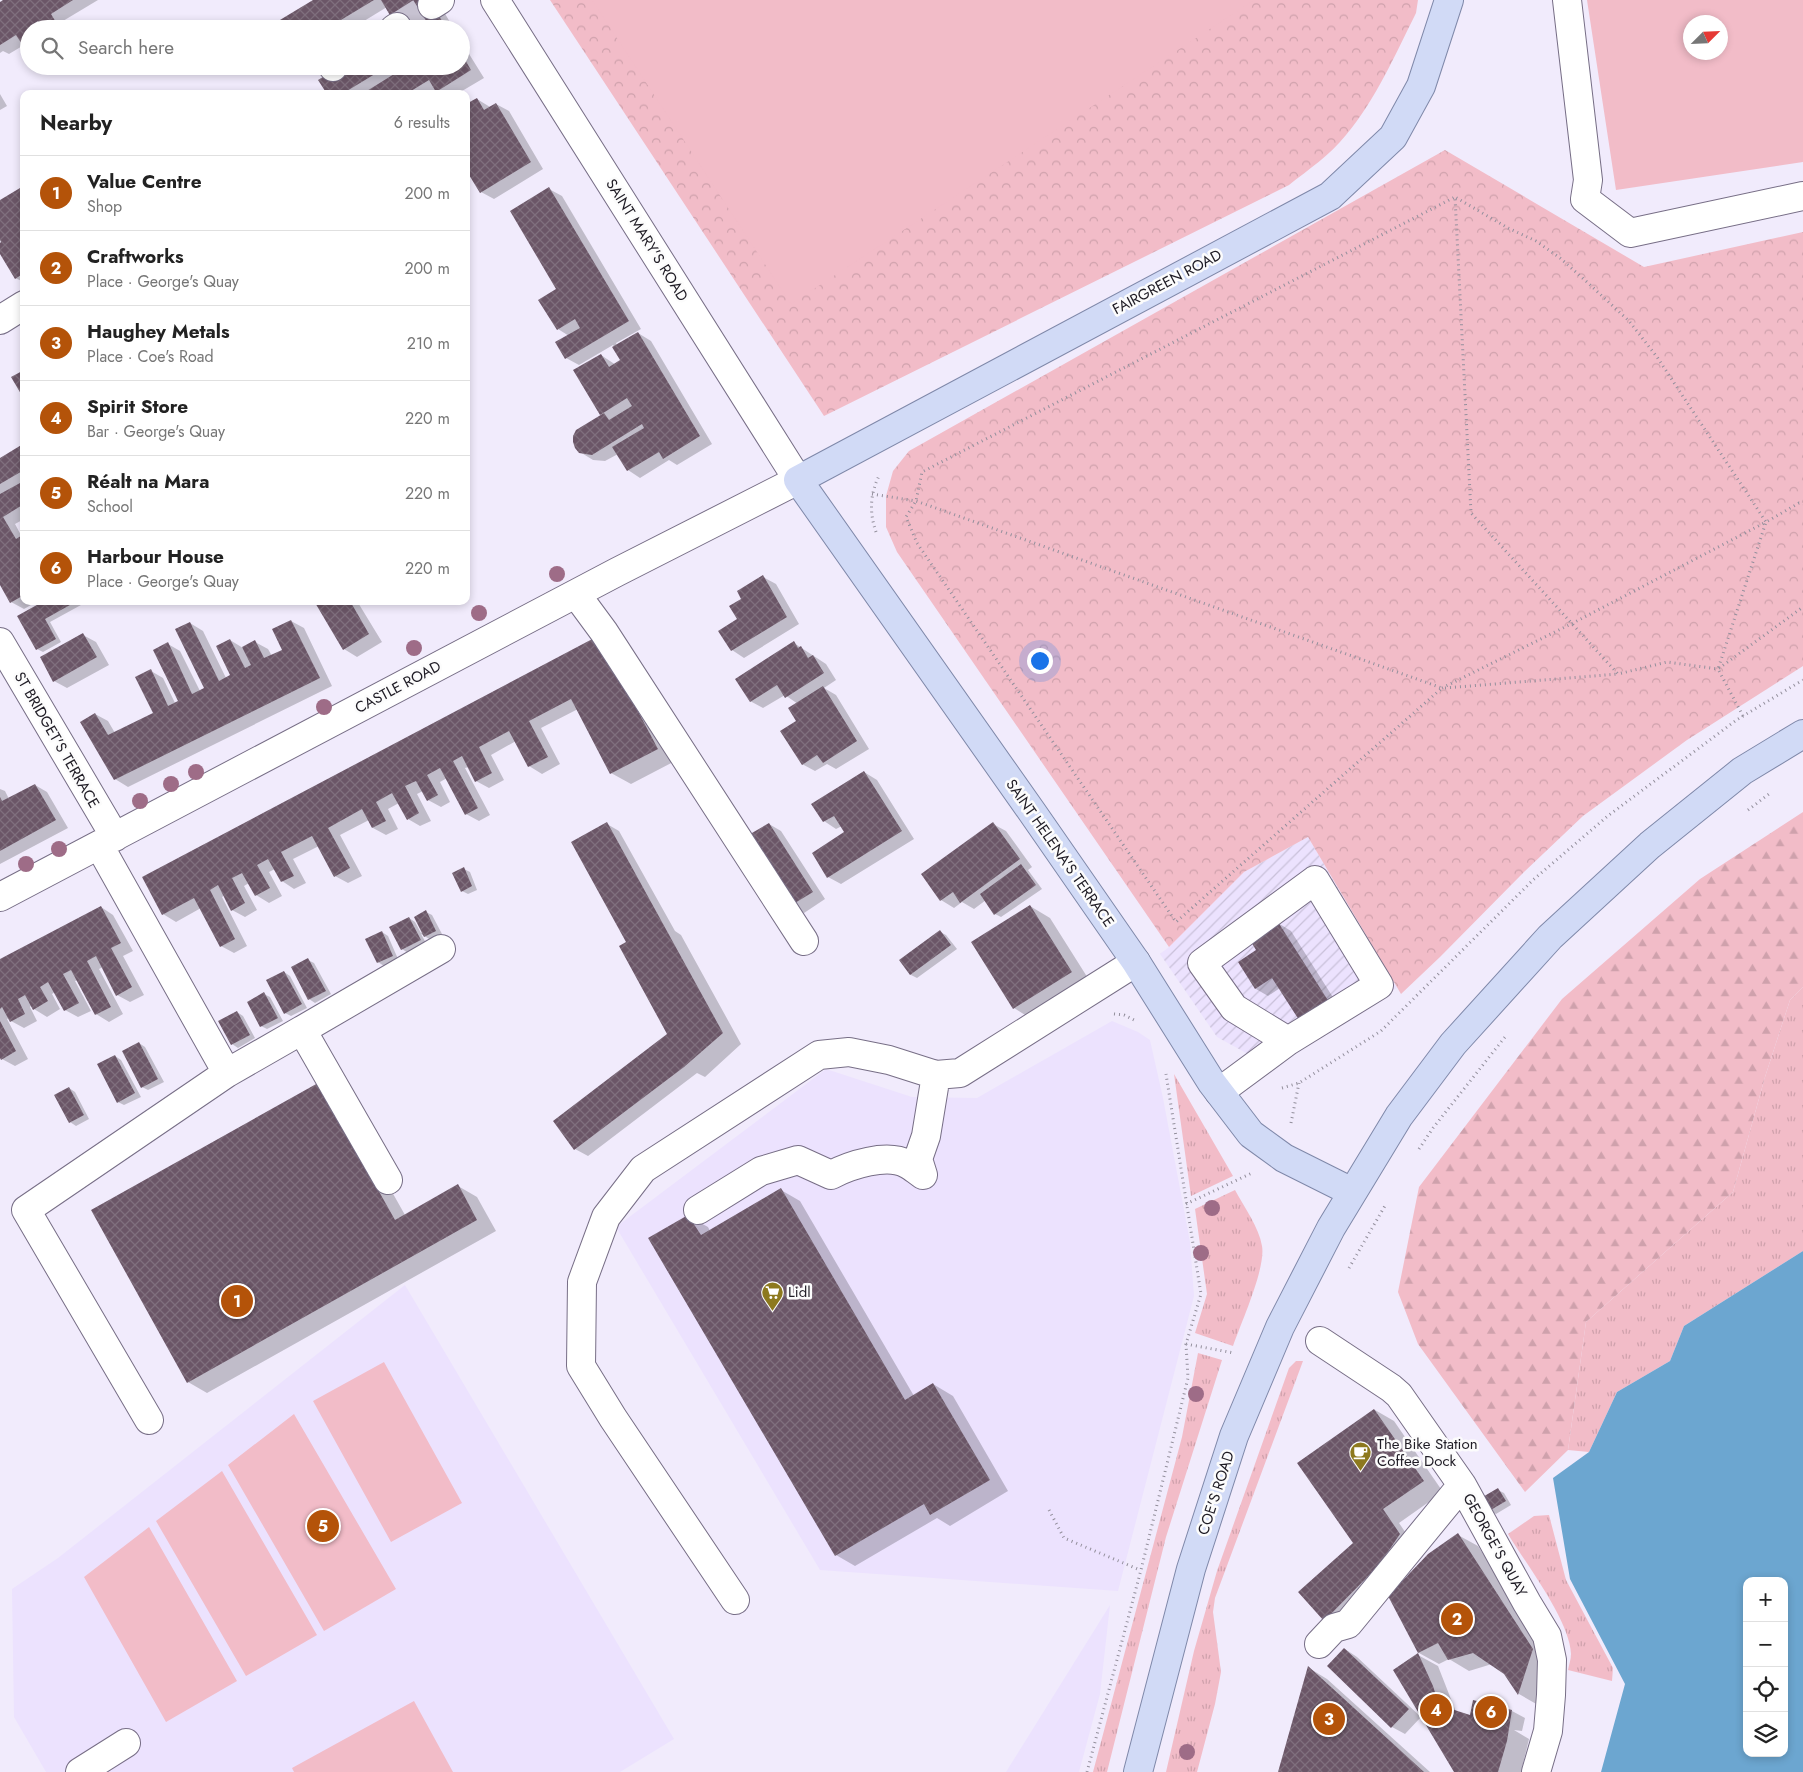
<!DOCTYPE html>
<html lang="en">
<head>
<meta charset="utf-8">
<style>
	body { margin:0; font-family:Jost,sans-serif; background:#f2f2f2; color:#222 }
	.controls { position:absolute; right:15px; bottom:15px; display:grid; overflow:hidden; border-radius:10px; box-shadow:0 2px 8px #0003 }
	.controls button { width:45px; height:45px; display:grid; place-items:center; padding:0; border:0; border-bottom:1px solid #e0e0e0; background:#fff; color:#222; font:25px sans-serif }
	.compass { position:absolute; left:1683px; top:15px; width:45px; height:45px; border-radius:50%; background:#fff; box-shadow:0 2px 8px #0003; rotate:66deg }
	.you { position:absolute; left:1039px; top:660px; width:18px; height:18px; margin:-12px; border:4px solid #fff; border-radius:50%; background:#1a73e8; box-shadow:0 0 0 8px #1a73e833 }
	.badge { display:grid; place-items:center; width:32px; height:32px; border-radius:50%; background:#b45309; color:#fff; font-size:16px; font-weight:700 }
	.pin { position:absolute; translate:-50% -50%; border:2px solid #fff; box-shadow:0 1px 5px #0006 }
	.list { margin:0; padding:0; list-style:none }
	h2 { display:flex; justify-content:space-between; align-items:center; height:65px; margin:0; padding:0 20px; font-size:21px }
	h2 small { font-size:16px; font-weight:400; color:#767676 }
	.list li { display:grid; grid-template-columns:32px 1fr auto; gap:15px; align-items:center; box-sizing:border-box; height:75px; padding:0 20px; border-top:1px solid #e0e0e0 }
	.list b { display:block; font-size:19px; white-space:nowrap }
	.list p { margin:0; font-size:16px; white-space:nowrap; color:#767676 }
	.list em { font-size:16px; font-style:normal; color:#767676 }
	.icon { flex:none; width:28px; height:28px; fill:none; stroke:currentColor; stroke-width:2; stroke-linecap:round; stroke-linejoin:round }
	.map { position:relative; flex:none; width:1803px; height:1772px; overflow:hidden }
	.search { position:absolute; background:#fff; box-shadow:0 2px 8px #0003; left:20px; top:20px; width:450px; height:55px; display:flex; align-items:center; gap:12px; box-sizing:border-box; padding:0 18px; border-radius:28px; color:#767676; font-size:19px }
	.panel { position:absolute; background:#fff; box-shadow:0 2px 8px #0003; left:20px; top:90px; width:450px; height:515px; border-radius:10px }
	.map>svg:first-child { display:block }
	.built { fill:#ece2fe }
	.industrial { fill:url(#industrial-furrows) }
	.grass { fill:url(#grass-tufts) }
	.forest { fill:url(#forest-firs) }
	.park { fill:url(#park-crowns) }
	.pitch { fill:#f2bcc8; fill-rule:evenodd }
	.water { fill:#6ca6d0; fill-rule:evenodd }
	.shadow { fill:#0003 }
	.building { fill:url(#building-cross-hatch) }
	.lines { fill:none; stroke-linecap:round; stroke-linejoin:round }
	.minor-tunnel { stroke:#c7c2d1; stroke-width:28; stroke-dasharray:28 14; stroke-linecap:butt }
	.minor-casing { stroke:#776e86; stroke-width:30 }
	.major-casing { stroke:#7f88a9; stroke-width:30 }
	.path { stroke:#938f9c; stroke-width:3; stroke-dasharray:1 4; stroke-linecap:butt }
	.minor { stroke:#fff; stroke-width:28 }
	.major { stroke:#d1daf6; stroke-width:28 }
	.tree { fill:#9e6c87 }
	.labels { text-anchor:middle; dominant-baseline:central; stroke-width:5; stroke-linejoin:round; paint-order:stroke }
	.street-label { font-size:15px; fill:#1f1c25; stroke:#fcfcfc }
	.poi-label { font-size:15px; fill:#1f1c25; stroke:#fcfcfc; text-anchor:start }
</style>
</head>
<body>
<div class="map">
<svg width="1803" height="1772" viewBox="0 0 1803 1772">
	<defs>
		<pattern id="industrial-furrows" width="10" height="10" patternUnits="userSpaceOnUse" patternTransform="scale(1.25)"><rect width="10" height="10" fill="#ece2fe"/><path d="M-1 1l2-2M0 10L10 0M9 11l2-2" fill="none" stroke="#cac1da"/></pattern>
		<pattern id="grass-tufts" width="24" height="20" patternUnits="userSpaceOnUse" patternTransform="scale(1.25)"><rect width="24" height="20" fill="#f2bcc8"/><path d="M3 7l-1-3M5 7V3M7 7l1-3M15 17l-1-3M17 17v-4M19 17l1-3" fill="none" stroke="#cfa1ac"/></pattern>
		<pattern id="forest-firs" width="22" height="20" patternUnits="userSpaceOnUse" patternTransform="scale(1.25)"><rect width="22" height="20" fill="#f2bcc8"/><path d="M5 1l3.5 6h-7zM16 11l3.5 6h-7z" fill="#cfa1ac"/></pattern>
		<pattern id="park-crowns" width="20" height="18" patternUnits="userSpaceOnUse" patternTransform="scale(1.25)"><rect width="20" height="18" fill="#f2bcc8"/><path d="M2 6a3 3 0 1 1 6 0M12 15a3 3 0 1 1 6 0" fill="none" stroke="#cfa1ac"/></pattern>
		<pattern id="building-cross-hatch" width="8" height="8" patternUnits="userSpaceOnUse" patternTransform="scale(1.25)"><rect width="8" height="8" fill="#6b5667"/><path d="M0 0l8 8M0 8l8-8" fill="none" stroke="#7f6f7d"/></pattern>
	</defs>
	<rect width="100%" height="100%" fill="#f1ebfc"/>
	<path class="built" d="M1112,1021L1138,1032L1150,1040L1163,1098L1190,1242L1194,1296L1118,1591L820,1570L616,1227L826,1069L912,1097L977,1098Z
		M405,1285L674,1739L620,1772H46L14,1717L12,1589L58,1558Z
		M1110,1605L1100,1694L1079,1772H1006Z"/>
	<path class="industrial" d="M1308,837L1397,988L1261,1074L1248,1054L1217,1037L1160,954L1169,947L1244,872Z"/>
	<path class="grass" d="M1803,987V1251L1684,1326L1670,1361L1617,1392L1589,1452L1568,1450L1586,1322L1733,1192L1765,1077L1790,1000Z
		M1174,1074L1233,1176L1191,1196Z
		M1235,1190C1244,1207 1259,1227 1262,1246C1266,1268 1241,1323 1233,1346L1195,1333L1207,1294L1195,1209Z
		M1198,1353L1222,1360L1166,1537L1107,1772H1093L1182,1437Z
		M1296,1361H1303L1215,1598L1213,1612L1221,1672L1215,1704L1197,1772H1166L1194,1651L1217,1571L1289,1368Z
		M1549,1515L1566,1580L1613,1668L1612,1681L1568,1670C1569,1665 1571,1659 1571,1654C1570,1621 1526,1564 1508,1534L1534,1516Z"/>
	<path class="forest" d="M1803,812V987L1790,1000L1765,1077L1733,1192L1586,1322L1568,1450L1525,1492L1418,1344L1398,1292L1419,1187L1562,999L1700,879Z"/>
	<path class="park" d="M550,0H1418L1416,13C1395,55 1376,99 1346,135C1330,155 1308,170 1289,185L824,416Z
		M1445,150L1644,267L1803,232V666L1687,740L1583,816L1524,872L1440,957L1401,994L1308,837L1244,872L1169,947L897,552L886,527V496L893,471L909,451Z"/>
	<path class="pitch" d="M592,0H1254L791,304Z
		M1587,0H1803V162L1616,190ZM1690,22H1720V52H1690Z
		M384,1362L462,1503L391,1542L313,1401Z
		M294,1414L396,1589L324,1631L228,1465Z
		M222,1471L317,1635L246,1676L156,1521Z
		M149,1527L237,1681L166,1722L84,1577Z
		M414,1701L453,1772H294L292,1768Z"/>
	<path class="water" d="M1803,1251V1772H1601L1625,1684L1570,1579L1553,1478L1589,1452L1617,1392L1670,1361L1684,1326ZM1747,1581H1784V1753H1747Z"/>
	<path class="shadow" d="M6,0H98L63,21L68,29H29L24,45L9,54L3,51L0,53V4Z
		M316,0H437L454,29H400L387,7L351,29H268Z
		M461,41L484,78L457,94H441L436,91L431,94H328L343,66H461Z
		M0,94L7,106L0,110Z
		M477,99L490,107L496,104L509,111L543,169L494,199L481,192Z
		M20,189L24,192V282L15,278L0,252V244L3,242L0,237V202Z
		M549,189L562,196L641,329L616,343L617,346L638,333L651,341L712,444L677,465L669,460L640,478L628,470L618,454L605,461L593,460L580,452L602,416L575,371L601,355L616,365L622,361L613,345L579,365L566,358L569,336L558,329V290Z
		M23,446L24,484L22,486L24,487V519L15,524L22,537L24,536V601H38L24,609L11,602L0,583V459Z
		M763,577L776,584L799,624L744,658L732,650L743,599Z
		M47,601H79L81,605L50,622L61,642L43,652L37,649Z
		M315,601H357L382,642L357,657L344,649Z
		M291,621L304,628L332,686L128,787L115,779L95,714L108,721L115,733L154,713L151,671L163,678L175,703L180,701L168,644L180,651L200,691L205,688L190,623L203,631L226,678L232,675L230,640L243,648L255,642L268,649L272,656L284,650Z
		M83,635L96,642L109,665L67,688L54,681Z
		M598,637L677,760L631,784L611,773L578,709L541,728L560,764L542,774L529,766L516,741L491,755L504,780L489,788L476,781L469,767L465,768L490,815L479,821L466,814L447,778L440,782L450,802L441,807L428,800L423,791L417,794L431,821L420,826L408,819L399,803L388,809L398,829L386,835L373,828L369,820L340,835L362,876L348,883L335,876L319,846L293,859L306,883L294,889L282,881L275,869L269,872L282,896L269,903L256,895L249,883L244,886L257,910L245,917L232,910L225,895L222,897L247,946L234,953L221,946L201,908L176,922L163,914Z
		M794,643L826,664L836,680L824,688L836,695L869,749L836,769L827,764L815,771L802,764L798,704L785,695L763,708L750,701Z
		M864,772L877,780L914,839L841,884L828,877L846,832L842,826L836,829L824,821Z
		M35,785L47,792L68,828L0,864V789L5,791L9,799Z
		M607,824L619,831L675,931L681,935L741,1044L705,1077L697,1073L588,1156L575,1149L668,1034L629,942Z
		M769,824L781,831L825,899L804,913L791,905Z
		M993,824L1006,831L1032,867L1028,870L1042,889L1001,917L995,914L986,900L974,909L962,902L954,908L941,900L923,874Z
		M464,869L470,872L477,890L468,894L462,891Z
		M1030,906L1050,918L1091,983L1033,1020L1014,1008Z
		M101,907L113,915L133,951L123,956L144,995L130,1002L117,995L103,967L99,969L123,1014L109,1022L96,1014L78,980L75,981L91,1011L78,1017L65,1010L55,992L52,994L60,1009L47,1017L34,1009L32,1005L30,1007L37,1021L24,1028L11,1021L9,1018L7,1019L28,1059L15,1066L2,1059L0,1055V961Z
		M426,912L432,915L442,934L431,940L421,934L426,943L408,953L402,949L409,918L415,922L421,933L423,932Z
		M1278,923L1291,931L1341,1010L1280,988L1268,996L1256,989L1258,951Z
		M382,932L388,936L398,959L384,966L378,962Z
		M940,932L946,935L957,949L917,978L911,975L901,960Z
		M308,960L314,963L331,994L315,1003L309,999Z
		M284,972L290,976L307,1008L291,1016L285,1013Z
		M264,994L270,997L283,1021L267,1029L261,1026Z
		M237,1012L243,1016L255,1038L238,1048L232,1044Z
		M139,1043L145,1047L164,1082L148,1090L142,1087Z
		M115,1056L121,1060L141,1097L124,1105L118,1102Z
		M69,1088L75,1092L89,1119L76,1126L70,1122Z
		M338,1096L405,1215L458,1186L477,1197L496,1231L207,1393L188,1382Z
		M781,1190L800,1201L914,1396L933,1384L953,1396L1008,1491L950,1526L937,1518L855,1566L836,1555L688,1216L708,1227L710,1231Z
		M1375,1410L1394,1421L1443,1492L1399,1523L1412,1542L1337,1628L1325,1620L1354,1543Z
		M1498,1490L1504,1493L1511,1505L1496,1514L1490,1511Z
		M1458,1535L1478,1546L1552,1661L1538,1705L1519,1694L1505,1673L1492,1664L1469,1671L1449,1659L1439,1664L1419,1653L1389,1596Z
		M1345,1649L1357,1657L1421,1717L1405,1734L1392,1727L1329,1666Z
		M1418,1655L1438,1666L1456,1712L1471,1716L1512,1711L1525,1718L1522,1731L1514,1730L1529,1739L1521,1772H1456Z
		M1309,1668L1327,1679L1430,1772H1279Z"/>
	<path class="building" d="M3,0H73L51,14L60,29H42L38,21L30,26L32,29H29V55L16,35L0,45V2Z
		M313,0H374L326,29H265Z
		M381,0H429L447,29H398Z
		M461,53L471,70L436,92L429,80L406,94H362L407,66H461Z
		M341,66H388L342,94H327L318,80Z
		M477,98L484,110L496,103L531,162L480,193L466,170V104Z
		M549,187L629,321L565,359L555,342L580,328L575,319L557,330L538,300L556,289L510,211Z
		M20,188L24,194V273L15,279L0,254V243L1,242L0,240V200Z
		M638,332L700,436L663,459L659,452L627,471L612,447L644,428L642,424L592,455L579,453L575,448L573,442V436L576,430L604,413L609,420L632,406L627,398L600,415L573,370L601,354L609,367L620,360L612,347Z
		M24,370V399L11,377Z
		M23,444L24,470L0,484V458Z
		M20,483L24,489V504L3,517L16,539L24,534V595L10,603L0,585V494Z
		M763,575L787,617L731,651L718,631L737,619L729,606L741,599L737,591Z
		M44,601H77L45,619L56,639L36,650L17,616Z
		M314,601H350L369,634L343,650Z
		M291,620L320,678L114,780L80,722L95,713L108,735L153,713L135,677L151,669L168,706L178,701L153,650L168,642L192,694L204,688L175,629L190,622L219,681L230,675L216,646L230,639L245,668L251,665L242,647L255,640L264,658L282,650L272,629Z
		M83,633L97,657L53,682L40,657Z
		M598,636L658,749L610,774L571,699L529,721L548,757L528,767L509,731L479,747L492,773L475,782L462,756L453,761L478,808L465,815L440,768L427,775L438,795L427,801L416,781L405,786L419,813L407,820L392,793L376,802L386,821L372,828L362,809L328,828L350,868L334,877L312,836L281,852L294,876L281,882L268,859L257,865L270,888L255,896L242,873L232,878L245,903L231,911L218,885L210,890L235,939L220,947L194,898L162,915L142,877Z
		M794,641L798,648L801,646L808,658L813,655L824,673L785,698L777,685L750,702L735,679Z
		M823,686L857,741L823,763L817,755L802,765L780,731L796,721L788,708Z
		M864,771L902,831L827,878L812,853L844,832L834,816L823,822L811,804Z
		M35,784L56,820L0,851V797L2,801Z
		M607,822L723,1033L684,1067L574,1150L553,1121L667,1034L619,946L626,942L571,842Z
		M993,822L1020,859L960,903L953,892L940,901L921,874Z
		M769,823L813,892L790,906L745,837Z
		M1021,864L1036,885L994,915L980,894Z
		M464,867L472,886L461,892L452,873Z
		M1030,905L1072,972L1013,1009L971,942Z
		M101,906L121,943L111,948L132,987L116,996L96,956L87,961L111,1007L95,1015L71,970L63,974L79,1003L64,1011L48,982L40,987L48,1001L33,1010L25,995L18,999L25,1014L10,1022L2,1007L0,1009V959Z
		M426,910L436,931L424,937L414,917Z
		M409,917L421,940L401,950L389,927Z
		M1278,922L1329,1002L1299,1020L1272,978L1255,989L1238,962L1256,950L1250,940Z
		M940,930L951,945L910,975L899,960Z
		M382,931L393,956L377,963L365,939Z
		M308,958L326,991L308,1000L291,967Z
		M284,971L302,1004L284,1014L266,980Z
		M264,992L278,1018L260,1027L247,1002Z
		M237,1011L250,1035L231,1045L218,1021Z
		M0,1021L16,1051L1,1060L0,1058Z
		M139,1042L158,1079L141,1088L122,1051Z
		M115,1055L135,1093L117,1103L97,1064Z
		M318,1083L395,1220L458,1184L477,1220L187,1383L91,1210Z
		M69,1087L84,1115L69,1123L54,1095Z
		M781,1188L905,1400L933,1383L990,1480L930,1515L924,1504L835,1556L648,1238L688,1215L701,1235Z
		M1374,1409L1424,1481L1383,1509L1400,1534L1379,1565L1324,1621L1298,1592L1353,1543L1297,1463Z
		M1498,1488L1506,1501L1489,1511L1481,1498Z
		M1458,1533L1533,1649L1518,1695L1504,1674L1473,1653L1448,1660L1438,1643L1418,1653L1388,1596L1428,1554Z
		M1344,1648L1409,1709L1391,1728L1327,1666Z
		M1418,1653L1433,1686L1439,1705L1470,1715L1473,1700L1512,1710L1507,1741L1498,1772H1454L1393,1670Z
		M1308,1666L1424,1772H1278Z"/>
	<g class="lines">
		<path class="minor-tunnel" d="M397,27L432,5"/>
		<defs>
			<path id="minor" d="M1567,0L1588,180L1585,199L1630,233L1803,196
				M432,5L440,0
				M394,29L397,27
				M333,67V66
				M0,320L24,305
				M576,594L604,632L804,941
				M0,642L115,837
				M99,845L227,1073L26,1210L149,1420
				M0,897L617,572L798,480L495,0
				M302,1030L441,949
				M227,1073L302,1030L388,1180
				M1219,1092L1288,1041L1379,985L1315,880L1202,963L1234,1008L1288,1041
				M923,1175L918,1159L926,1136L936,1075
				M698,1210L761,1171L798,1160L831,1175C850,1165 887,1153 907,1164C913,1167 918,1172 923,1175
				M1320,1341L1391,1388L1399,1395L1462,1485L1527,1603L1547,1636L1552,1660L1551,1695L1548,1731L1536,1772
				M735,1600L613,1418L581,1366L582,1282L606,1217L643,1169L819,1055L849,1052L889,1060L936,1075L960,1073L1136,962
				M1319,1644L1334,1628L1348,1624L1462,1485
				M80,1772L126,1743"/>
			<path id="major" d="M1352,1192L1284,1158L1251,1134L1212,1083L1136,962L1032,812L798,480L1330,196L1393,137L1421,86L1449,0
				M1138,1772L1191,1569L1234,1436L1280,1327L1331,1228L1399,1116L1453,1044L1550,937L1650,845L1742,771L1803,734"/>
		</defs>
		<use href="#minor" class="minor-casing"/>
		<use href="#major" class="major-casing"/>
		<path class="path" d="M872,494L916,501L1442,688L1176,922L917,543L906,517L916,501L922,472L1455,197
			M876,532C869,512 870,493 880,474
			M1442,688L1573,623L1766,522L1657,357L1629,321L1587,282L1560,258L1536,241L1508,228L1455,197L1471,513L1618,674L1667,662L1718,669L1803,607
			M1445,688L1618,674
			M1743,716L1718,669L1766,522L1799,503L1803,504
			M1748,810L1769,794
			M1114,1014L1124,1015L1134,1020
			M1282,1088L1299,1083L1381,1031L1533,880L1609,815L1738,719L1803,680
			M1291,1123L1299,1083
			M1419,1149L1433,1128L1505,1037
			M1186,1204L1252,1173
			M1349,1268L1386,1204
			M1186,1344L1234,1353
			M1049,1510L1064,1538L1140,1570
			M1087,1772L1141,1570L1188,1378L1186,1344L1201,1294L1166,1074"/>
		<use href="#minor" class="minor"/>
		<use href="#major" class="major"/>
	</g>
	<g class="tree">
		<circle cx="557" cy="574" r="8"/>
		<circle cx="479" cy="613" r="8"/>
		<circle cx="414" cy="648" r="8"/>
		<circle cx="324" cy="707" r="8"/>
		<circle cx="196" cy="772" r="8"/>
		<circle cx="171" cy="784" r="8"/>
		<circle cx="140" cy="801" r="8"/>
		<circle cx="59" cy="849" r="8"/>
		<circle cx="26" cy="864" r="8"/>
		<circle cx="1212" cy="1208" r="8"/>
		<circle cx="1201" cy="1253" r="8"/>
		<circle cx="1196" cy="1394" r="8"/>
		<circle cx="1187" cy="1752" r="8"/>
	</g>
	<defs>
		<symbol id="supermarket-pin" viewBox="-11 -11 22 30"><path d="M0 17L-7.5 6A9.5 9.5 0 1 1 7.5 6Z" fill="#8d791e" stroke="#fcfcfc"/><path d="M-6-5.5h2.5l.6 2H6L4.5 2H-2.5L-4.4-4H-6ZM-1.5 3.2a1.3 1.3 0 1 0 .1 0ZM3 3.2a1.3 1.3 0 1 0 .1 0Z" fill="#fff"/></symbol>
		<symbol id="cafe-pin" viewBox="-11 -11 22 30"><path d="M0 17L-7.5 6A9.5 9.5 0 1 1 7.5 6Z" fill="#8d791e" stroke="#fcfcfc"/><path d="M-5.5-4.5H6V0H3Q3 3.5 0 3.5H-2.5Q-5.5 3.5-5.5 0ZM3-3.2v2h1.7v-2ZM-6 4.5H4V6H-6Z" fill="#fff"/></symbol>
	</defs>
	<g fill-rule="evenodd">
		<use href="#supermarket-pin" x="760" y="1280" width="25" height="34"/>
		<use href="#cafe-pin" x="1348" y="1440" width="25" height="34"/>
	</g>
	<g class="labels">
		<g class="street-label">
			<text transform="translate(647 240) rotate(58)">SAINT MARY'S ROAD</text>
			<text transform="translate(1167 282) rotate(-28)">FAIRGREEN ROAD</text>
			<text transform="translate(398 687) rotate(-28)">CASTLE ROAD</text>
			<text transform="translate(57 740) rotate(60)">ST BRIDGET'S TERRACE</text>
			<text transform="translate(1060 853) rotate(55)">SAINT HELENA'S TERRACE</text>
			<text transform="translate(1216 1493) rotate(-72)">COE'S ROAD</text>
			<text transform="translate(1495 1545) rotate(61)">GEORGE'S QUAY</text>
		</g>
		<g class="poi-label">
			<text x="788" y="1292">Lidl</text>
			<text x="1377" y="1444">The Bike Station<tspan x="1377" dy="17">Coffee Dock</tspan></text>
		</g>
	</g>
</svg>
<div class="controls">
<button>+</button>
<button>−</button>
<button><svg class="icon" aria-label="locate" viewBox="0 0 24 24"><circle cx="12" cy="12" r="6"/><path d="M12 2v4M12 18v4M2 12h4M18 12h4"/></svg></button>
<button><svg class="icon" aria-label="layers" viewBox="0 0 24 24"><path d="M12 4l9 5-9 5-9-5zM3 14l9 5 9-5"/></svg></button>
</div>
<svg class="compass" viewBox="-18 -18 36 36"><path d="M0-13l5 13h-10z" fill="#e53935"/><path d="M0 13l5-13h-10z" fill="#767676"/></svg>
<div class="you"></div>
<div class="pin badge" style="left:237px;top:1301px">1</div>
<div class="pin badge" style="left:1457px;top:1619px">2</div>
<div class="pin badge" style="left:1329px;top:1719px">3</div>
<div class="pin badge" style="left:1436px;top:1710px">4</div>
<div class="pin badge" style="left:323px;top:1526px">5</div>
<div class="pin badge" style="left:1491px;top:1712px">6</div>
<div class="search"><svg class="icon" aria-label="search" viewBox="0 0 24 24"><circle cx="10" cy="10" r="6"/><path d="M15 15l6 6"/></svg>Search here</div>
<section class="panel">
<h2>Nearby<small>6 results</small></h2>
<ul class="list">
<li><span class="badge">1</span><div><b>Value Centre</b><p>Shop</p></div><em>200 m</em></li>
<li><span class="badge">2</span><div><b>Craftworks</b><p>Place · George's Quay</p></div><em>200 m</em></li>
<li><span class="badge">3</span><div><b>Haughey Metals</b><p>Place · Coe's Road</p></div><em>210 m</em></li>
<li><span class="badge">4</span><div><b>Spirit Store</b><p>Bar · George's Quay</p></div><em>220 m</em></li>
<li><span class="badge">5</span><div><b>Réalt na Mara</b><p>School</p></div><em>220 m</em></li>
<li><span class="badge">6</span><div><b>Harbour House</b><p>Place · George's Quay</p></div><em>220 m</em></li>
</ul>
</section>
</div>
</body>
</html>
